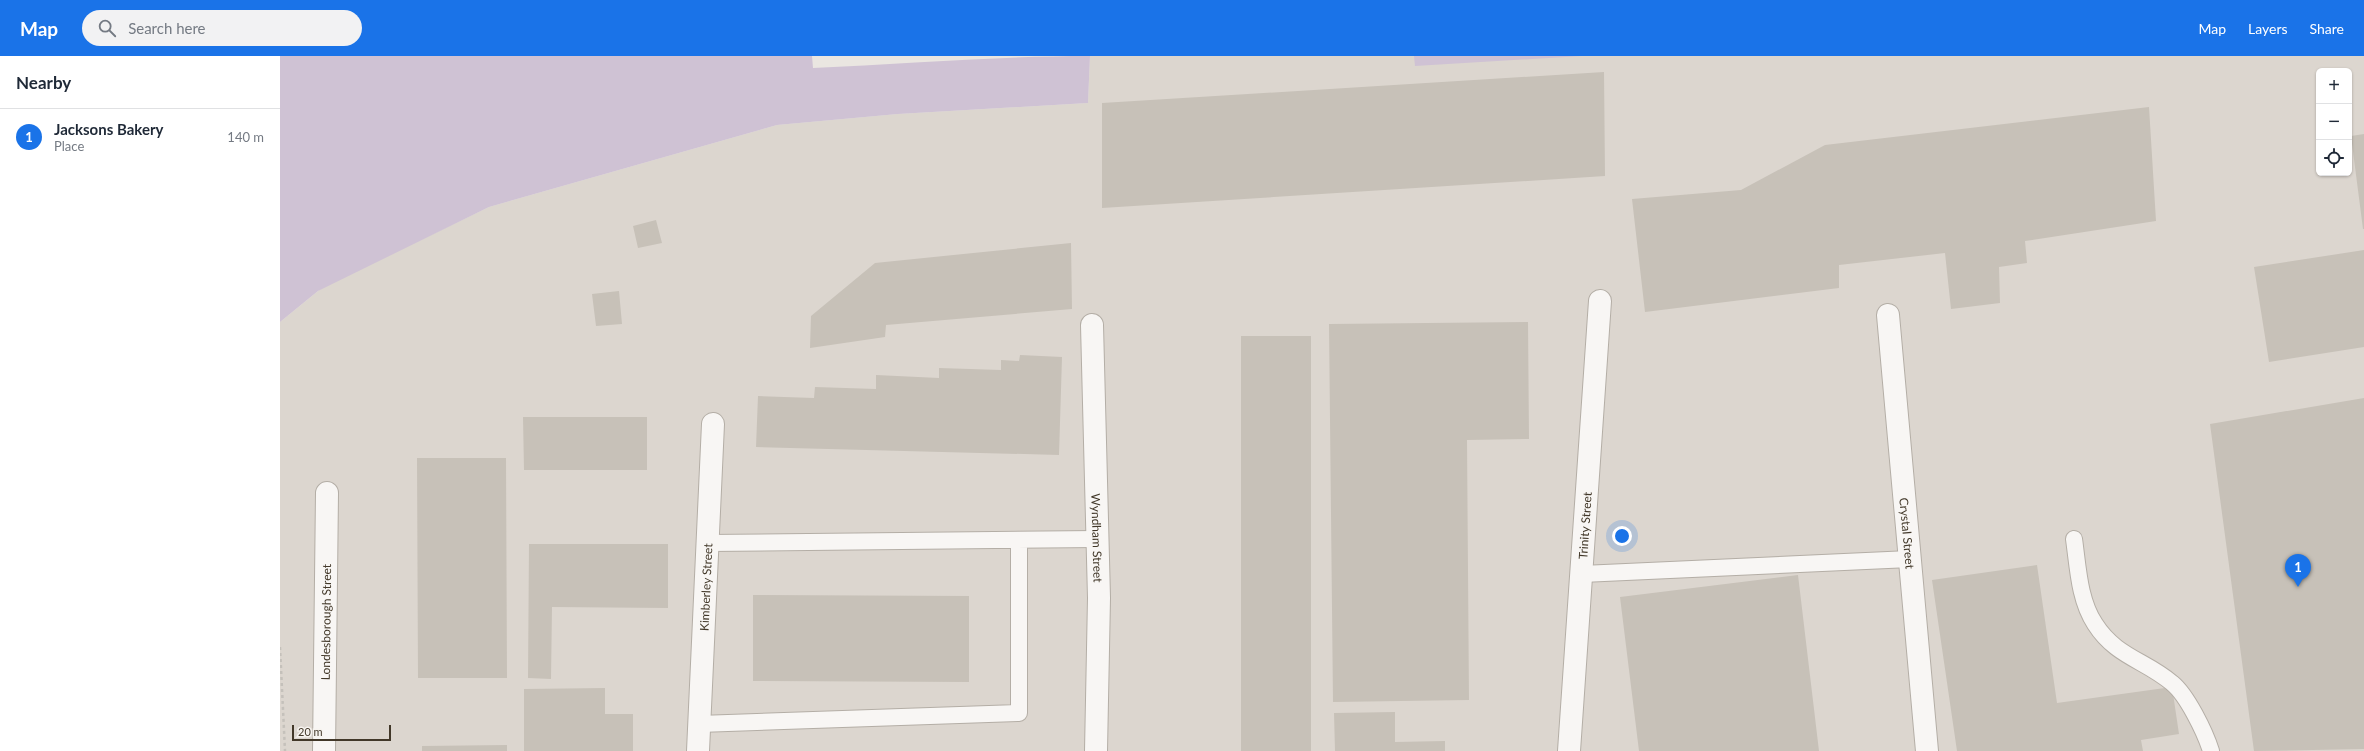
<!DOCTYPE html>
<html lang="en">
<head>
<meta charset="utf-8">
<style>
	body { margin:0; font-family:Lato,sans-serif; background:#f2f2f3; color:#1f2937 }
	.controls { position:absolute; right:12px; top:12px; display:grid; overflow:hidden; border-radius:6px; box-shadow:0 1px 3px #0004 }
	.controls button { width:36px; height:36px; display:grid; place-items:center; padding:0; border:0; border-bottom:1px solid #e0e1e3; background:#fff; color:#1f2937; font:20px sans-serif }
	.scale { position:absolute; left:12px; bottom:10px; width:99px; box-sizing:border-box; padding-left:4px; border:2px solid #423829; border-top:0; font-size:11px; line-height:14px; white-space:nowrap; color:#423829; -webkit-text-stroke:3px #f7f4f0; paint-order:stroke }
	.you { position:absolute; left:1342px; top:480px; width:14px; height:14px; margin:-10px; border:3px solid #fff; border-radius:50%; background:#1a73e8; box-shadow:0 0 0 6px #1a73e833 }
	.badge { display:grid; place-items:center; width:26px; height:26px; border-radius:50%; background:#1a73e8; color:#fff; font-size:13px; font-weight:700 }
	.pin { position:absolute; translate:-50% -33px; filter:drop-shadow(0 1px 2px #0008) }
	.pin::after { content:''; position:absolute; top:21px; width:14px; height:12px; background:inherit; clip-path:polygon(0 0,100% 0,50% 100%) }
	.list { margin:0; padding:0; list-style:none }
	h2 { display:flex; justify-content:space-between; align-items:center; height:52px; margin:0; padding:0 16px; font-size:17px }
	h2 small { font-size:13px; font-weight:400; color:#747a83 }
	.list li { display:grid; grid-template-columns:26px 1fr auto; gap:12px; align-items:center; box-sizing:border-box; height:56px; padding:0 16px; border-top:1px solid #e0e1e3 }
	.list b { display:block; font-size:15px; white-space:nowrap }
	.list p { margin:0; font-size:13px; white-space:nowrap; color:#747a83 }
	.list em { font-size:13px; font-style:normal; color:#747a83 }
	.icon { flex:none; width:22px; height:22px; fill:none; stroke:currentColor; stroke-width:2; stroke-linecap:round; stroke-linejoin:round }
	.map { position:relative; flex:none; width:2084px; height:695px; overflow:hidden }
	header { display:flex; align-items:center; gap:24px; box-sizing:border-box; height:56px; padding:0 20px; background:#1a73e8; color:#fff }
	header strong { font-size:19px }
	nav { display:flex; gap:22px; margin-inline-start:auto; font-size:14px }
	.search { width:280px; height:36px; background:#f2f2f3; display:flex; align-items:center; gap:10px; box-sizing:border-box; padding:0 14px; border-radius:22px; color:#747a83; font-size:15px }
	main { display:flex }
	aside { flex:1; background:#fff }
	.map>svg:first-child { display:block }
	.built { fill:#dcd6cf; fill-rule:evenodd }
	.green { fill:#cfc2d4 }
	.building { fill:#c7c1b8 }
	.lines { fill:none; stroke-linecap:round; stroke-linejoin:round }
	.service-casing { stroke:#b4aea6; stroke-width:18 }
	.minor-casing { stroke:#b4aea6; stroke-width:24 }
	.path { stroke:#c5c1bb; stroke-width:2.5; stroke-dasharray:3 3; stroke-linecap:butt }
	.service { stroke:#f8f6f4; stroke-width:16 }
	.minor { stroke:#f8f6f4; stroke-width:22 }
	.labels { text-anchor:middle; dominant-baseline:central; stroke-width:3; stroke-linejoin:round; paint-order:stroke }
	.street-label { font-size:12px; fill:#423829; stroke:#f7f4f0 }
</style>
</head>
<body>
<header>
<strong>Map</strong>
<div class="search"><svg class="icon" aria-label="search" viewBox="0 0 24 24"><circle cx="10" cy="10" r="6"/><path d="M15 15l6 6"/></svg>Search here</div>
<nav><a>Map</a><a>Layers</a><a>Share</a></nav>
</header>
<main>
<aside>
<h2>Nearby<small></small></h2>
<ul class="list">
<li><span class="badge">1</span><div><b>Jacksons Bakery</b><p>Place</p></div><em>140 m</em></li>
</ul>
</aside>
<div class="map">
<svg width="2084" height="695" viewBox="0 0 2084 695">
	<rect width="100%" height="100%" fill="#eae6e1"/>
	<path class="built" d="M810,0H2084V695H0V266L43,231L209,151L497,69L618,58L808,47ZM2039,15H2069V117H2039Z"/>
	<path class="green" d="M0,0H532L533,12C625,8 718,0 810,0L808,47L618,58L497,69L209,151L38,235L0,266Z
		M1134,0H1302L1135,10Z"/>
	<path class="building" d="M1324,16L1325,120L822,152V47Z
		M1869,51L1876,165L1745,185L1747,207L1719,211L1720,247L1671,253L1665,197L1559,209V232L1365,256L1352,143L1461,134L1545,89Z
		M2084,78V173H2083L2071,80Z
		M376,164L382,187L358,192L353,170Z
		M791,187L792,253L606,269L605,281L530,292L531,260L595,207Z
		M2084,194V291L1989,306L1974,211Z
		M339,235L342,268L316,270L312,238Z
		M1248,266L1249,383L1187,384L1189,644L1053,646L1049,268Z
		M961,280H1031V695H961Z
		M740,299L782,301L779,399L476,391L478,340L534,342L535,331L596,333V319L659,322V312L721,314V304L739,305Z
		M2084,342V693L1974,695L1930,368Z
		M243,361H367V414H244Z
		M137,402H226L227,622H138Z
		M249,488H388V552L272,551L271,623L248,622Z
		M1757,509L1777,647L1892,631L1899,678L1861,684L1863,695H1677L1652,524Z
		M1518,519L1539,695H1359L1340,541Z
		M473,539L689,540V626L473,625Z
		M325,632V658H353V695H244V633Z
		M1115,656V686L1165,685V695H1055L1054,657Z
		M227,689V695H142V690Z"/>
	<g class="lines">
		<defs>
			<path id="service" d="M1794,483C1798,511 1799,544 1815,568C1836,601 1865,604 1892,627C1907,639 1925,676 1931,695
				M428,487L817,483
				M1302,518L1630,503
				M419,668L739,657V484"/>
			<g id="minor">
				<path id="s1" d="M1608,259L1647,695"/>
				<path id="s2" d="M812,269L819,542L816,695"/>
				<path id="s3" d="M44,695L47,437"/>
				<path id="s4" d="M418,695L433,368"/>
				<path id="s5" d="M1289,695L1320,245"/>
			</g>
		</defs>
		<use href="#service" class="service-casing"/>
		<use href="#minor" class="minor-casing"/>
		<path class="path" d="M0,591L5,695"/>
		<use href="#service" class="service"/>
		<use href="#minor" class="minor"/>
	</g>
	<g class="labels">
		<g class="street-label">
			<text stroke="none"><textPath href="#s5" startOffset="226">Trinity Street</textPath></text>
			<text stroke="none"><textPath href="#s1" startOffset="219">Crystal Street</textPath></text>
			<text stroke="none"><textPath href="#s2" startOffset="213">Wyndham Street</textPath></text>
			<text stroke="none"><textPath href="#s4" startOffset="164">Kimberley Street</textPath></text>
			<text stroke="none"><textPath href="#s3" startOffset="129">Londesborough Street</textPath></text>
		</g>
	</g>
</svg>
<div class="controls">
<button>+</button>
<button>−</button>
<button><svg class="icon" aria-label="locate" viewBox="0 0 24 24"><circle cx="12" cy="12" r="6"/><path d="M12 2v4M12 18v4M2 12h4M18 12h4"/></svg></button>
</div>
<div class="scale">20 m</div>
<div class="you"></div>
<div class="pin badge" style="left:2018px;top:531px">1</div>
</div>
</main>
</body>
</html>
